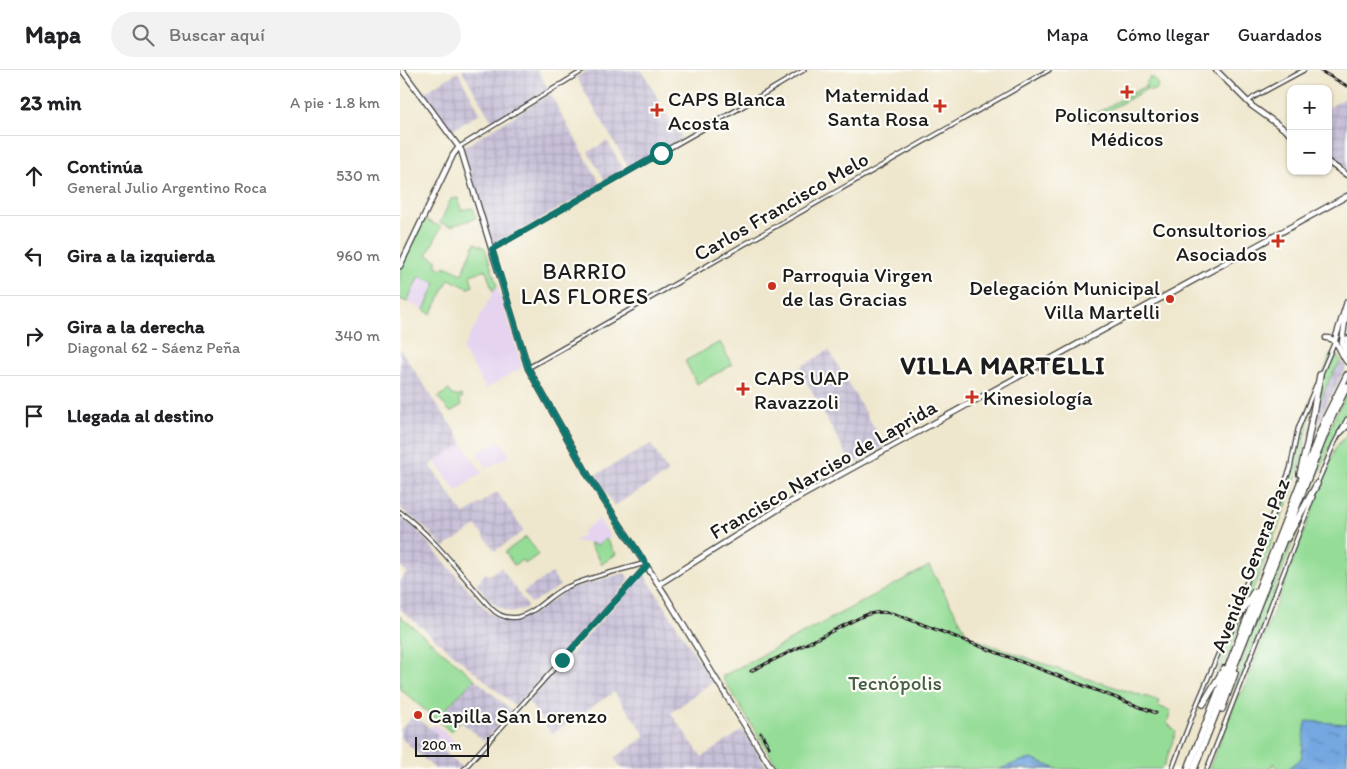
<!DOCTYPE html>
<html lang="es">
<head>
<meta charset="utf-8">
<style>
	body { margin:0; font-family:Itim,sans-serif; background:#f2f2f2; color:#202124 }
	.controls { position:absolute; right:15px; top:15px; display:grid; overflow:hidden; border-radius:10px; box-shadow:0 1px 4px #0004 }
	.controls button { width:45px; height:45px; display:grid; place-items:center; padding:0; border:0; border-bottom:1px solid #e0e0e0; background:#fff; color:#202124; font:25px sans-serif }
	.scale { position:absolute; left:15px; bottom:12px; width:74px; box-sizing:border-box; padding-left:5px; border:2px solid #1c1c1c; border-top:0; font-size:14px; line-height:18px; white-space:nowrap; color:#1c1c1c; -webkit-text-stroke:4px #fdfcf7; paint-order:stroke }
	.stop { position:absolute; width:15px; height:15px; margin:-11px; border:4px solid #0f766e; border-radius:50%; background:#fff }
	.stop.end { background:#0f766e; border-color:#fff; box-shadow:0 1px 5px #0008 }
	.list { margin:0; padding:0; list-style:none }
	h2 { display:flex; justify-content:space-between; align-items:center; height:65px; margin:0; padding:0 20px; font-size:21px }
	h2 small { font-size:16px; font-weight:400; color:#757577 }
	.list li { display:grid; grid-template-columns:32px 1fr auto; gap:15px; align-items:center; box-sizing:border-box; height:80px; padding:0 20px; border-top:1px solid #e0e0e0 }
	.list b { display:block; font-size:19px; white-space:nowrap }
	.list p { margin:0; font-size:16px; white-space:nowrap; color:#757577 }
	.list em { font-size:16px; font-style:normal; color:#757577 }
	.icon { flex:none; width:28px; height:28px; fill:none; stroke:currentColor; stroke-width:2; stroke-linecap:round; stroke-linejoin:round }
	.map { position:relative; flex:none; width:947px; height:699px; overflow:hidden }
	header { display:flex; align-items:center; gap:30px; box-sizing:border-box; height:70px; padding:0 25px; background:#fff; border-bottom:1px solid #e0e0e0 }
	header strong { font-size:24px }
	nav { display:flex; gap:28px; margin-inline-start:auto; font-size:18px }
	.search { width:350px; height:45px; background:#f2f2f2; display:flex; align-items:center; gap:12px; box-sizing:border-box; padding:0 18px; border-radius:28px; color:#757577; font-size:19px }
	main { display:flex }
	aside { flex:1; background:#fff }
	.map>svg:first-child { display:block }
	.built { fill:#e5d3f0 }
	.industrial { fill:url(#industrial-grid) }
	.grass { fill:url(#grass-dots); stroke:#587c5a }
	.park { fill:#95dd97; stroke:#587c5a }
	.water { fill:url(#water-ripples); stroke:#48627e }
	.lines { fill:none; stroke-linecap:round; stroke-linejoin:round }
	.minor-casing { stroke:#3c3a37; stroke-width:5.5 }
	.major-casing { stroke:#3c3a37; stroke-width:7 }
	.highway-casing { stroke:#3c3a37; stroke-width:8 }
	.minor { stroke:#fff; stroke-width:3 }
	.major { stroke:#fff; stroke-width:4.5 }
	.highway { stroke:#fff; stroke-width:5.5 }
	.rail-casing { stroke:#1c1c1c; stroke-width:3 }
	.rail { stroke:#fdfcf7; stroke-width:1; stroke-dasharray:4; stroke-linecap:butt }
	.route { stroke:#0f766e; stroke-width:6 }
	.poi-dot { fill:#c8321e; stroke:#fdfcf7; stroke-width:2 }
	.labels { text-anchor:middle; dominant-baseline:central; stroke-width:4.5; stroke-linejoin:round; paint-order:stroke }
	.poi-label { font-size:21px; fill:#1c1c1c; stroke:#fdfcf7; text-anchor:start }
	.street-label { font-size:21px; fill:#1c1c1c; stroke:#fdfcf7 }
	.park-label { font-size:21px; fill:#466047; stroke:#fdfcf7 }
	.neighbourhood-label { font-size:22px; letter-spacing:1px; fill:#1c1c1c; stroke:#fdfcf7 }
	.district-label { font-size:26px; font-weight:bold; letter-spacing:1px; fill:#1c1c1c; stroke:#fdfcf7 }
</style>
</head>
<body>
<header>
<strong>Mapa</strong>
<div class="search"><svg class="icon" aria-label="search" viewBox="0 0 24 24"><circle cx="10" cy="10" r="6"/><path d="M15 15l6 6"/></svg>Buscar aquí</div>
<nav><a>Mapa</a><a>Cómo llegar</a><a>Guardados</a></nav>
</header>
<main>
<aside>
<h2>23 min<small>A pie · 1.8 km</small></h2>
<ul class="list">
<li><svg class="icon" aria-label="ahead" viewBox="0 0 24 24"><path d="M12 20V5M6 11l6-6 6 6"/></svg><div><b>Continúa</b><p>General Julio Argentino Roca</p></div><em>530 m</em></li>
<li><svg class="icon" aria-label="left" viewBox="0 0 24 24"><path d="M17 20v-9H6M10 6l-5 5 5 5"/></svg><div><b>Gira a la izquierda</b></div><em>960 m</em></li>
<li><svg class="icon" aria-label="right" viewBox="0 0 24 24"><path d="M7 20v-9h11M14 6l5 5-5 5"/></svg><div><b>Gira a la derecha</b><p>Diagonal 62 - Sáenz Peña</p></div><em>340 m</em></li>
<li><svg class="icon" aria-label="arrive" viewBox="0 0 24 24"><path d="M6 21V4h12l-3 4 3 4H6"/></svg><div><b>Llegada al destino</b></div></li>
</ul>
</aside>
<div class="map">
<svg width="947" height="699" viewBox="0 0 947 699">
	<defs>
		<pattern id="industrial-grid" width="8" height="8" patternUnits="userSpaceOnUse" patternTransform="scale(1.25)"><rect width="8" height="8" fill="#c7c0d8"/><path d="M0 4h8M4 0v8" fill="none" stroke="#aaa4b9"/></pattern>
		<pattern id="grass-dots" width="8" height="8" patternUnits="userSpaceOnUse" patternTransform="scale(1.25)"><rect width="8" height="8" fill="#95dd97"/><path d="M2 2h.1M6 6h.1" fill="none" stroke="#80bd82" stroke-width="1.8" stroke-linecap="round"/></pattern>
		<pattern id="water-ripples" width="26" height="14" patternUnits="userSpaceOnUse" patternTransform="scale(1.25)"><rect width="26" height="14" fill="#74a7e0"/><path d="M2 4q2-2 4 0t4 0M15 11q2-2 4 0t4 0" fill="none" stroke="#5e87b5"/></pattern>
	</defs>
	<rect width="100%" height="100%" fill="#fdfcf7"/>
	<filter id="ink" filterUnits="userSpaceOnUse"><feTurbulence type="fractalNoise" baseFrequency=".02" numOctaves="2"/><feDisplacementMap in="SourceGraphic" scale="10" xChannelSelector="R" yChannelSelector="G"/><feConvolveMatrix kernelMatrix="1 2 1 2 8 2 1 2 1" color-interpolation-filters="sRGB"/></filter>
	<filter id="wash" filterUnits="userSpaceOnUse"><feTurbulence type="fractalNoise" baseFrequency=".0096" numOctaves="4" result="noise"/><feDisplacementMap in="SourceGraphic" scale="20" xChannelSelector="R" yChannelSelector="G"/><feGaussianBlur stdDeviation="1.12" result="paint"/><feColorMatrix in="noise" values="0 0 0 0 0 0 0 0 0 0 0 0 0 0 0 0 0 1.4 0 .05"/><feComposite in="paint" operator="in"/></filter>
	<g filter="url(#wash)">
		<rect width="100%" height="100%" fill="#efe7cd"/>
		<path class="built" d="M19,206L36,213L24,240L7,232Z
			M97,215L122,297L86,319L63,279Z
			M98,371H100L110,386L87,398L77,383Z
			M63,373L82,403L56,421L35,392Z
			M199,449L211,467L198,475L174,471L184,464L183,461Z
			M35,654L54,671L44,682L32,672L38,665L30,659Z"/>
		<path class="industrial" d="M62,0H137L149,20L93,53Z
			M189,0H242L261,34L250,41L253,46L264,39L282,68L229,98L178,10L176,7Z
			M58,2L80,43L51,61L22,24Z
			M150,24L201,115L93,176L62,78Z
			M947,27V99L930,87L934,84L928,74V38Z
			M207,71L225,101L206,112L188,82Z
			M0,279L63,373L30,395L64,445L97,422L124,461L95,481L76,456L44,477L22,455L0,438Z
			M429,280L485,376L452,395L399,298Z
			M941,291L945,295V300L926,335L911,373L910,366L918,335L928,310Z
			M251,374L268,403L214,436L195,405Z
			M0,447L15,458L89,543L101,548L112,550L130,546L168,519L225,503L230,510L115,636L0,539V511L7,502L0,496Z
			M101,497L127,536L126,538L114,542L106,541L92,532L76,514L86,503L88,506Z
			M152,503L160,516L131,533L123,522Z
			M245,505L312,612L271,643L302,687L343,660L367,698L366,699H222L214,688L246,666L214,622L152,664L128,631L237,511Z
			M75,609L111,640L84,671L46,639Z
			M14,645L38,665L32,672L62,697L60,699H35L0,667V660Z"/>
		<path class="grass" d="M931,283L933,288L937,285L941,291C924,314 917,339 910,366L921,310Z
			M947,322V345L933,370L914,415L895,449L935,346Z
			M912,327L913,328L901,395L890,426L855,515L848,531L831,556L893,395L898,364Z
			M906,438L845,598L830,625L849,569L885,475Z
			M849,535L829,584L808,623L817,605L828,567Z"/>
		<path class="park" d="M750,8H754L758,15L757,19L750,21L747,19L688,52L686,49L745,16L746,19V12Z
			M58,128L61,140L73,138L76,148L51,156L40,153L51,129Z
			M24,149L41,157L27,185L37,190L35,195L43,199L45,196L62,204L75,173L85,178L97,215L93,222L86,200L70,205L73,216L68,218L49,209L31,244L24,240L36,213L19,206L7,232L0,229V198Z
			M320,272L332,295L297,314L285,291Z
			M49,320L53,326L55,325L57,327L61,325L63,327L59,330L62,335L50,342L38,327Z
			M947,365V699H877L874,693L872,697L865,699H809L839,623L843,622L936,377Z
			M126,467L139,484L125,494L122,490L114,495L105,482Z
			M206,469L216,484L202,494L189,473L198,475Z
			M529,496L569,567L669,603L760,631L758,636L771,641L767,653L776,662L764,696L761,699H379L323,609V606Z
			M0,546L75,609L46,638L61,651L51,662L0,619Z"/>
		<path class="water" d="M906,651L947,654V699H890L889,698L901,689Z
			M632,689L657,699H600L621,691Z"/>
	</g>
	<g filter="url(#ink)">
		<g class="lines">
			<defs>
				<path id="minor" d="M848,32L854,27L904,0
					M59,77L184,0
					M92,179L340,38L404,0
					M128,298L649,0
					M921,304L935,271
					M917,414L934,374L947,349
					M0,442C36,469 61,505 90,537C97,545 107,549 118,547C137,543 149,524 167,517C191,506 219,501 245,493
					M829,558L890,399L898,359L916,315
					M64,699L246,496
					M772,699L797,634L825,568
					M807,699L913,427"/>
				<path id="major" d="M2,0L61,80L128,298L189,407L266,526L314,606L372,699
					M816,0L852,36L891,64
					M928,92L947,105
					M0,196L53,85L59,77
					M947,237L942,273L947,284
					M926,268C938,267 940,284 947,292
					M935,270L947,232
					M940,363L947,356
					M259,514L385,435L947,126"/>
				<path id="highway" d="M947,269V280
					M900,404L907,375L920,305
					M887,468L917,414
					M825,569L854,522
					M803,634L824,599
					M822,639L835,603
					M788,699L926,347L947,305
					M794,699L931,349L947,316"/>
			</defs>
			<use href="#minor" class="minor-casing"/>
			<use href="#major" class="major-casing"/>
			<use href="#highway" class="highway-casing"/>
			<use href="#minor" class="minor"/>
			<use href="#major" class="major"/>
			<use href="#highway" class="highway"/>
			<defs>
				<path id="rail" d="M919,0L947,16
					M351,601L463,546C474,542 484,541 495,544L756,643
					M361,663L369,677"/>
			</defs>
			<use href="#rail" class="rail-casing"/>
			<use href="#rail" class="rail"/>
		</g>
	</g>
	<g class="lines" filter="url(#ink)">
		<path class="route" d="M162,590L247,496L189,407L128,298L92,179L261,83"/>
	</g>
	<g class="poi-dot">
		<path d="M724.5 14.5h5v5h5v5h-5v5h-5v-5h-5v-5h5z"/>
		<path d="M537.5 28.5h5v5h5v5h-5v5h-5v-5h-5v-5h5z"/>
		<path d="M254.5 32.5h5v5h5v5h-5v5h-5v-5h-5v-5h5z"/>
		<path d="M875.5 163.5h5v5h5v5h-5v5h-5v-5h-5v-5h5z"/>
		<circle cx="372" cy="216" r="5"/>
		<circle cx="770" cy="229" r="5"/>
		<path d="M340.5 311.5h5v5h5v5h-5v5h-5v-5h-5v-5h5z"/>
		<path d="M569.5 319.5h5v5h5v5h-5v5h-5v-5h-5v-5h5z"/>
		<circle cx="18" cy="645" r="5"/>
	</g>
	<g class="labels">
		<g class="poi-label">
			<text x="529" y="24" text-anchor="end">Maternidad<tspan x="529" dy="24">Santa Rosa</tspan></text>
			<text x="268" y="28">CAPS Blanca<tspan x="268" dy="24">Acosta</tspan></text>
			<text x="727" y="44" text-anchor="middle">Policonsultorios<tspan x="727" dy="24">Médicos</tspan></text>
			<text x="867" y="159" text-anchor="end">Consultorios<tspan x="867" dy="24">Asociados</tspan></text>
			<text x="382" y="204">Parroquia Virgen<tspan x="382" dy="24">de las Gracias</tspan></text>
			<text x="760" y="217" text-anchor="end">Delegación Municipal<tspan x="760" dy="24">Villa Martelli</tspan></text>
			<text x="354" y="307">CAPS UAP<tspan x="354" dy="24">Ravazzoli</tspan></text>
			<text x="583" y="327">Kinesiología</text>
			<text x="28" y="645">Capilla San Lorenzo</text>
		</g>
		<g class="street-label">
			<text transform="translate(381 136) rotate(-30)">Carlos Francisco Melo</text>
			<text transform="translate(423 399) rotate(-30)">Francisco Narciso de Laprida</text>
			<text transform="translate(850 495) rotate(-69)">Avenida General Paz</text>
		</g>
		<g class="park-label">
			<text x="495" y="612">Tecnópolis</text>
		</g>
		<g class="neighbourhood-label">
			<text x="185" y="201">BARRIO<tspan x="185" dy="25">LAS FLORES</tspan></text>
		</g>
		<g class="district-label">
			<text x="603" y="295">VILLA MARTELLI</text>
		</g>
	</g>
</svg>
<div class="controls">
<button>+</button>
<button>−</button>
</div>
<div class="scale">200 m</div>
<div class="stop" style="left:261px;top:83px"></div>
<div class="stop end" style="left:162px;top:590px"></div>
</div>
</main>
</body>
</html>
